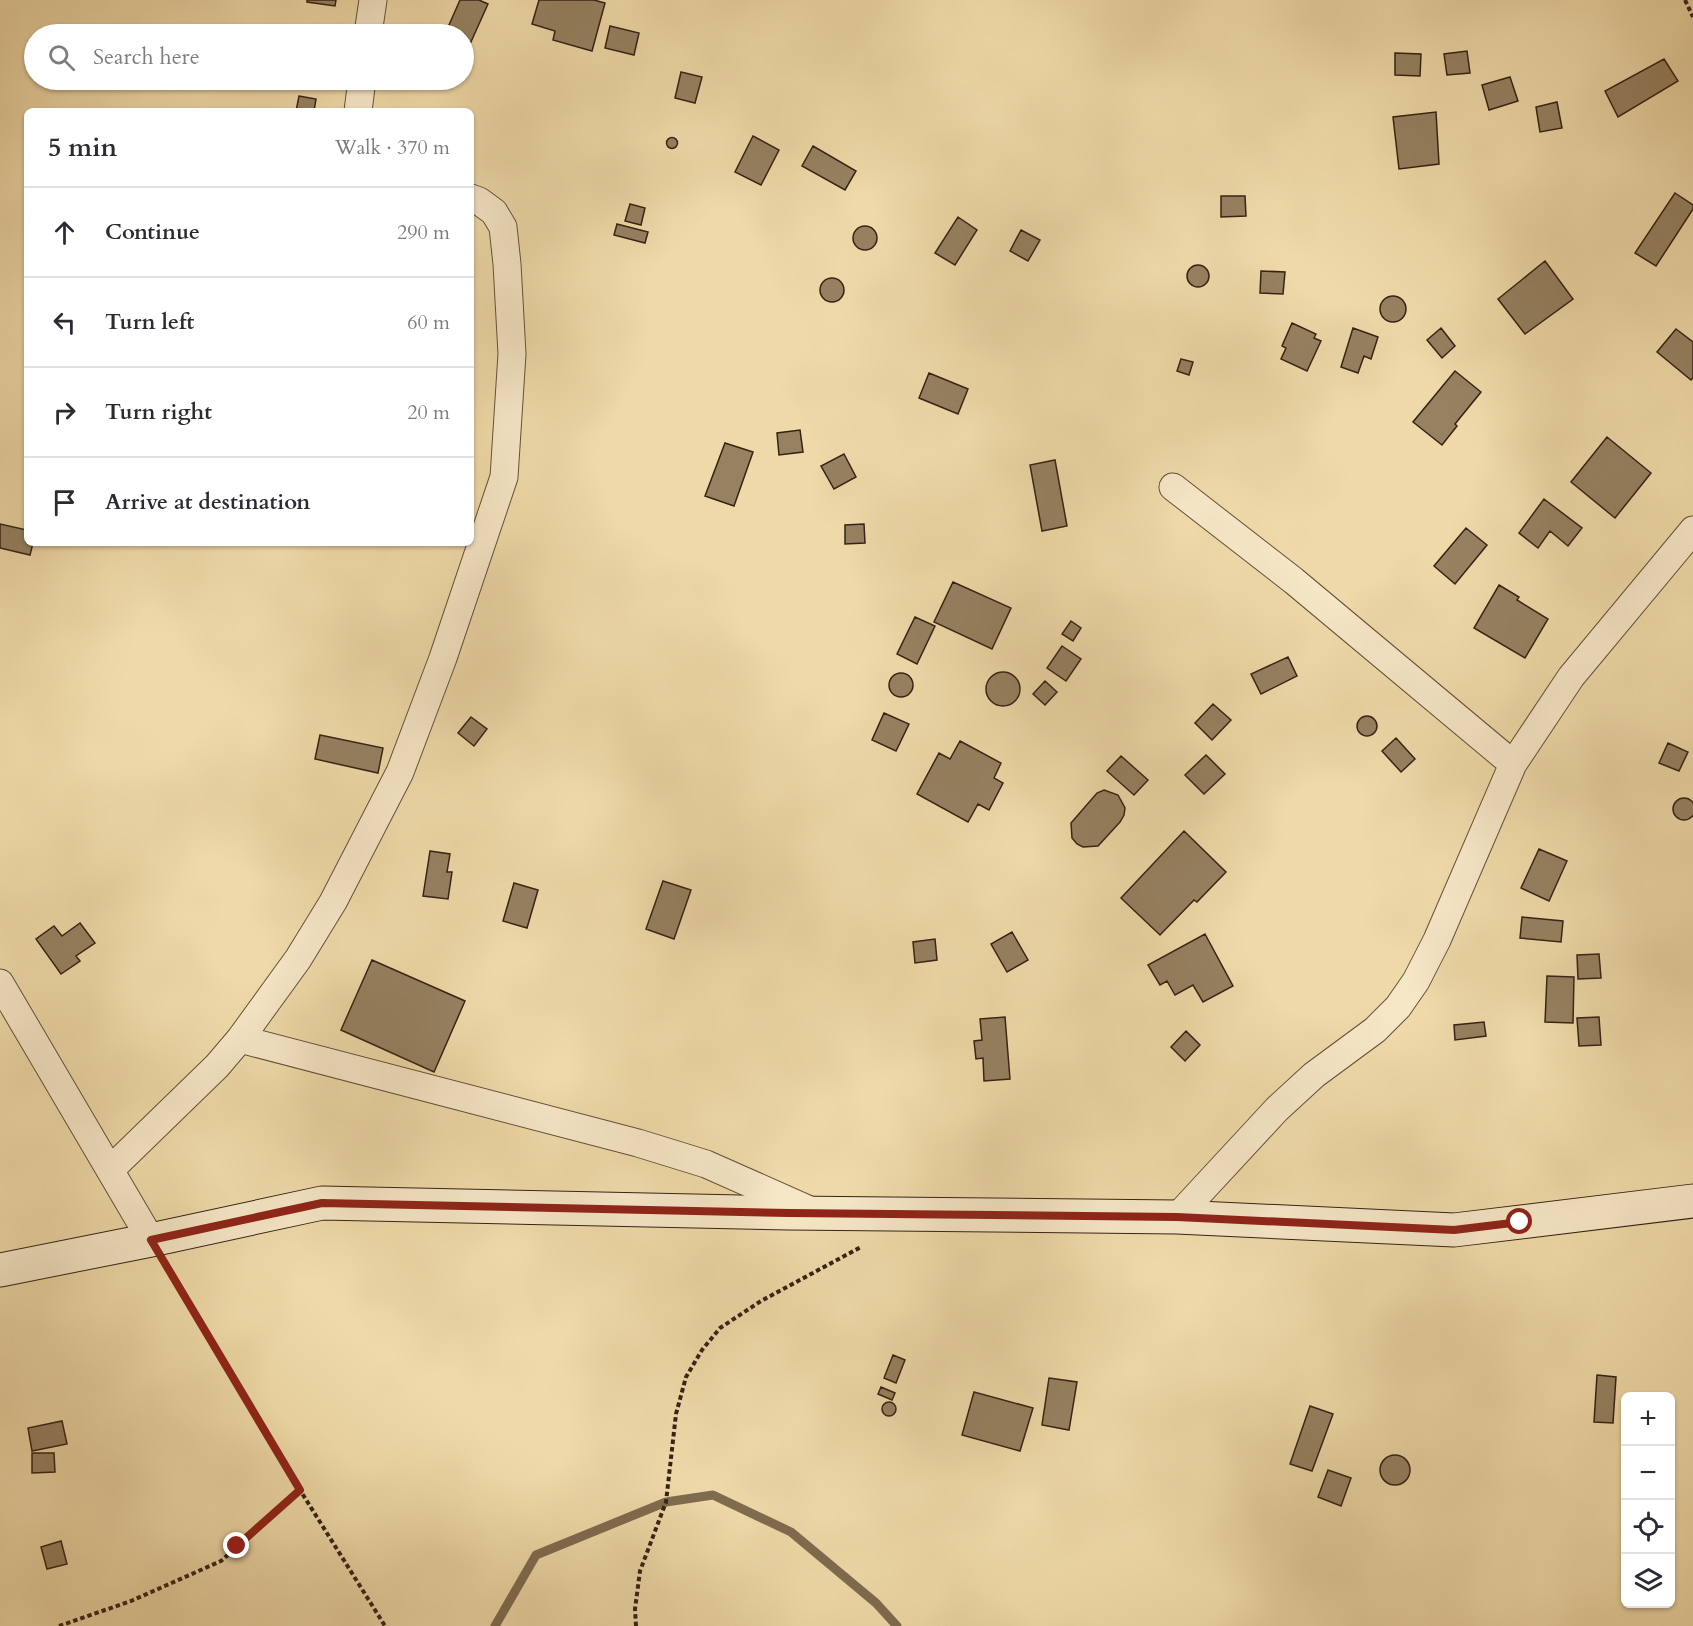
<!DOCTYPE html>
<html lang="en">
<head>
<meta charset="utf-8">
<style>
	body { margin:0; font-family:Cardo,serif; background:#f2f2f3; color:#2b2b33 }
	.controls { position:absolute; right:18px; bottom:18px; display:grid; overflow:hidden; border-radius:9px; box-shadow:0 2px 4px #0004 }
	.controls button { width:54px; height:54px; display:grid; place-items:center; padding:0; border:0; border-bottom:2px solid #e1e1e2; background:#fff; color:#2b2b33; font:30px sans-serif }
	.stop { position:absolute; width:18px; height:18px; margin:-14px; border:4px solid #8f2418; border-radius:50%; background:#fff }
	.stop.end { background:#8f2418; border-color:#fff; box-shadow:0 2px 6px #0008 }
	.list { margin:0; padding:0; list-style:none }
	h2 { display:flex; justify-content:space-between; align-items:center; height:78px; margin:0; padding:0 24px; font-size:26px }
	h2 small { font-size:20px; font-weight:400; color:#7c7c81 }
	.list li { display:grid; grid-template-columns:39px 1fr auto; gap:18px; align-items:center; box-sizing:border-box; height:90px; padding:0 24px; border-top:2px solid #e1e1e2 }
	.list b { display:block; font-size:22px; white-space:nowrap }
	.list em { font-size:20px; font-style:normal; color:#7c7c81 }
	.icon { flex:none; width:33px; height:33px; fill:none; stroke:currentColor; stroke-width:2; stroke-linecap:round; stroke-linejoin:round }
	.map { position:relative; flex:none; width:1693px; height:1626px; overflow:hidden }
	.search { position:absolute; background:#fff; box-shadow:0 2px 4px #0004; left:24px; top:24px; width:450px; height:66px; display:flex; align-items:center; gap:15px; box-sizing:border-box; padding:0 21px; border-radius:33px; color:#7c7c81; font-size:22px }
	.panel { position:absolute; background:#fff; box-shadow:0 2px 4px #0004; left:24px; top:108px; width:450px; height:438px; border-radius:9px }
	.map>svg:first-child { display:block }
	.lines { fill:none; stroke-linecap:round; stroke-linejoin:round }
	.stream { stroke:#7f6b4f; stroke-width:9 }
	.building { fill:#968161; stroke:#352215; stroke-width:1.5 }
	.street-casing { stroke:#64503a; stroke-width:29 }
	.secondary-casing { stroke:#352215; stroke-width:35 }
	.path { stroke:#352215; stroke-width:4; stroke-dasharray:4.5 3; stroke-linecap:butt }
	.street { stroke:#f5e6c6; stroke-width:27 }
	.secondary { stroke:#f5e6c6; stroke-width:33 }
	.route { stroke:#8f2418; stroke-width:8 }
</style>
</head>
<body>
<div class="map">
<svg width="1693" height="1626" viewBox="0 0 1693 1626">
	<rect width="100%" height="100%" fill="#efd9a8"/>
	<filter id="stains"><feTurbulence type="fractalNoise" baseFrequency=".00333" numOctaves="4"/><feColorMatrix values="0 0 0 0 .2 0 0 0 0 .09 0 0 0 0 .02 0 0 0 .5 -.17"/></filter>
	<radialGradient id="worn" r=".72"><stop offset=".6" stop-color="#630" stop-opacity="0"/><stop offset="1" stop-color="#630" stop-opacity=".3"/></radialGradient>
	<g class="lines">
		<path class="stream" d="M495,1626L536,1555L666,1502L713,1495L791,1532L876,1603L897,1626"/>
	</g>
	<path class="building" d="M307,0H336L335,6L307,2Z
		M460,0H479L488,4L466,53L464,52V34H445Z
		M539,0H594L605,3L592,51L553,40L555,31L532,24Z
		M610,26L639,33L634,55L605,48Z
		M302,27L323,30L322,34H301Z
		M1467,51L1470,73L1447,75L1444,54Z
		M1395,53L1421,54L1420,76L1395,75Z
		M1664,59L1678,81L1618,117L1605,91Z
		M681,72L702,77L695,103L675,98Z
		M1510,77L1518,101L1489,110L1482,85Z
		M299,96L316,99L314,111H296Z
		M1557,102L1562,128L1540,132L1536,107Z
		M1436,112L1439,164L1399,169L1393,117Z
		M753,136L779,150L761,185L735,172Z
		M666.5 143a5.5 5.5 0 1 1 11 0a5.5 5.5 0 1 1-11 0Z
		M813,146L856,171L845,190L802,166Z
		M1675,193L1693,205V209L1656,266L1635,253Z
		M1221,196H1245L1246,216L1221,217Z
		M630,204L645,208L641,225L625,221Z
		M958,217L977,230L955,265L935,253Z
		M617,224L648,232L645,243L614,235Z
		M853 238a12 12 0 1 1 24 0a12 12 0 1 1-24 0Z
		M1021,230L1040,240L1028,261L1010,251Z
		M1545,261L1573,299L1525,334L1498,299Z
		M1187 276a11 11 0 1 1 22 0a11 11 0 1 1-22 0Z
		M1261,271L1285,272L1283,294L1260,293Z
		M820 290a12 12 0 1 1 24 0a12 12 0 1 1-24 0Z
		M1380 309a13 13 0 1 1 26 0a13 13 0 1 1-26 0Z
		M1292,323L1316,334L1314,338L1321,341L1307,371L1281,359L1286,348L1282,346Z
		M1353,328L1378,337L1371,359L1364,356L1358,373L1341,367Z
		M1441,328L1455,346L1442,358L1427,340Z
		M1676,329L1693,342V378L1691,380L1657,352Z
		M1181,359L1193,362L1189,375L1177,371Z
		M1455,371L1481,392L1455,424L1457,426L1442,445L1413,422Z
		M929,373L968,389L958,414L919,398Z
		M800,430L803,452L779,455L777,433Z
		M1607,437L1651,473L1615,518L1571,482Z
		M725,443L753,452L734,506L705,496Z
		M844,454L856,477L834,489L821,466Z
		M1055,460L1067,526L1042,531L1030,465Z
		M1544,499L1582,528L1568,546L1550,531L1538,548L1519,533Z
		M0,524L27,530V543H33L30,555L0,548Z
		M864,524L865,543L845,544V525Z
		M1466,528L1487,545L1455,584L1434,566Z
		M953,582L1011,608L992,649L934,622Z
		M1499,585L1519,597L1517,600L1548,619L1525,658L1474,628Z
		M915,617L935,626L917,664L897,654Z
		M1071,621L1081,628L1073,641L1062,634Z
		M1062,646L1081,659L1066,681L1047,668Z
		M1288,657L1297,676L1261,694L1251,674Z
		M986 689a17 17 0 1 1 34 0a17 17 0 1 1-34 0Z
		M889 685a12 12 0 1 1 24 0a12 12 0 1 1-24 0Z
		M1045,681L1057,692L1045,705L1033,694Z
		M1213,704L1231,720L1212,740L1195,723Z
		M884,713L909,724L896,751L872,740Z
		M1357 726a10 10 0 1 1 20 0a10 10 0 1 1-20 0Z
		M471,717L487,729L474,746L458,733Z
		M320,735L383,748L378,773L315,759Z
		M1396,738L1415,759L1401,772L1382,751Z
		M960,741L1001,763L994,778L1003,783L989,810L978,804L968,822L917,794L939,753L950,759Z
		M1668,743L1688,752L1679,771L1659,763Z
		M1206,755L1225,774L1204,794L1185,775Z
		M1121,756L1148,780L1134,795L1107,771Z
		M1104,790L1118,795L1125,808L1124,815L1120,822L1098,846L1083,847L1077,844L1072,838L1071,823L1097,793Z
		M1673 809a11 11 0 1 1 22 0a11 11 0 1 1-22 0Z
		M1184,831L1226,872L1197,902L1194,900L1160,935L1121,898Z
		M1539,849L1567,861L1549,901L1521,888Z
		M430,851L450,854L447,872H452L448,899L423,896Z
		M663,881L691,890L674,939L646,929Z
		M514,883L538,890L527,928L503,921Z
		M1522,917L1563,921L1561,942L1520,938Z
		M80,923L95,943L76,956L80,961L61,974L36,939L54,926L62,936Z
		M1012,932L1028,960L1007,972L991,944Z
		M1205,934L1233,986L1203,1002L1193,985L1175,995L1167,981L1160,985L1148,965Z
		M935,939L937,960L915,963L913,942Z
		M1599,954L1601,978L1578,979L1577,955Z
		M372,960L465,1001L434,1072L341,1030Z
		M1547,976L1574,977L1573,1023L1545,1022Z
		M1005,1017L1010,1079L984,1081L983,1058L976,1059L974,1041L982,1040L980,1019Z
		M1599,1017L1601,1045L1579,1046L1577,1018Z
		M1484,1022L1486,1036L1455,1040L1454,1025Z
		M1186,1031L1200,1045L1185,1061L1171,1047Z
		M893,1355L905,1360L896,1383L884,1378Z
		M1597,1375L1616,1377L1613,1423L1594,1422Z
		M1049,1378L1077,1382L1069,1430L1042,1425Z
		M881,1387L895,1393L892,1400L878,1394Z
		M974,1392L1033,1408L1020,1451L962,1435Z
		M882 1409a7 7 0 1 1 14 0a7 7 0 1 1-14 0Z
		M1310,1406L1333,1414L1312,1471L1290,1464Z
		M62,1421L67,1444L32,1451L28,1428Z
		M32,1453H54L55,1472L32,1473Z
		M1380 1470a15 15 0 1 1 30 0a15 15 0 1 1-30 0Z
		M1328,1470L1351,1478L1341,1506L1318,1497Z
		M61,1541L67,1564L47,1569L41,1547Z"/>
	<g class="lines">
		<defs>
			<path id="street" d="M368,34L373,0
				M358,111L362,80
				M1173,487L1294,581L1513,764
				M0,983L151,1240
				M240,1039L638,1143L706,1164L812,1211
				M110,1170L217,1066L240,1039L298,959L333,902L400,772L443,658L504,477L512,354L507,264L503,227L494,212L479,201L471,198
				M1177,1217L1277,1109L1314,1075L1375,1030L1398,1007L1416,981L1437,940L1513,764L1571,677L1693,530"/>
			<path id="secondary" d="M0,1270L151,1240L322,1203L789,1213L1177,1217L1454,1230L1693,1201"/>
		</defs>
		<use href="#street" class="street-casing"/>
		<use href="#secondary" class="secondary-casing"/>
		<path class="path" d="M1685,0L1693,17
			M168,1269L300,1490L385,1626
			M59,1626L131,1601L221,1561L300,1490
			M636,1626L635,1609L640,1571L666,1502L676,1414L686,1377L702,1350L720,1328L761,1301L861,1247"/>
		<use href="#street" class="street"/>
		<use href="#secondary" class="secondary"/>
	</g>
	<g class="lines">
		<path class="route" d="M237,1546L300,1490L151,1240L322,1203L789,1213L1177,1217L1454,1230L1520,1222"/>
	</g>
	<rect width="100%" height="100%" filter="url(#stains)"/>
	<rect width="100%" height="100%" fill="url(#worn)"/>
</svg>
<div class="controls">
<button>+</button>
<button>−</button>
<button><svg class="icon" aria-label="locate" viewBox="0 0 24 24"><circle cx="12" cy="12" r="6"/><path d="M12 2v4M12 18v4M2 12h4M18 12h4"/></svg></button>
<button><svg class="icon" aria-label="layers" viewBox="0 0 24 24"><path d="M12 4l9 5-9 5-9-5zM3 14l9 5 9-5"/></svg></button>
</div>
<div class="stop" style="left:1520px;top:1222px"></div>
<div class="stop end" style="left:237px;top:1546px"></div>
<div class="search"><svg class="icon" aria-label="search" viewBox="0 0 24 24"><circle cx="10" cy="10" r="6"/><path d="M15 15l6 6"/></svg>Search here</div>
<section class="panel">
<h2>5 min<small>Walk · 370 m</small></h2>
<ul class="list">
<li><svg class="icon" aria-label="ahead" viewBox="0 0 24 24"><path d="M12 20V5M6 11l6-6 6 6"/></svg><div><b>Continue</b></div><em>290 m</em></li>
<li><svg class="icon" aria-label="left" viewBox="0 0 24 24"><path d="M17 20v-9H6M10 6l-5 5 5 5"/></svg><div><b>Turn left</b></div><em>60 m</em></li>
<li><svg class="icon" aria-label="right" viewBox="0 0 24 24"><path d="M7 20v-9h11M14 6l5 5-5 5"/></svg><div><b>Turn right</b></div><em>20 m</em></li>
<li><svg class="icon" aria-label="arrive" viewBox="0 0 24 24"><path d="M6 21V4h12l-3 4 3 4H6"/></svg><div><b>Arrive at destination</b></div></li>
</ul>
</section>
</div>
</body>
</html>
